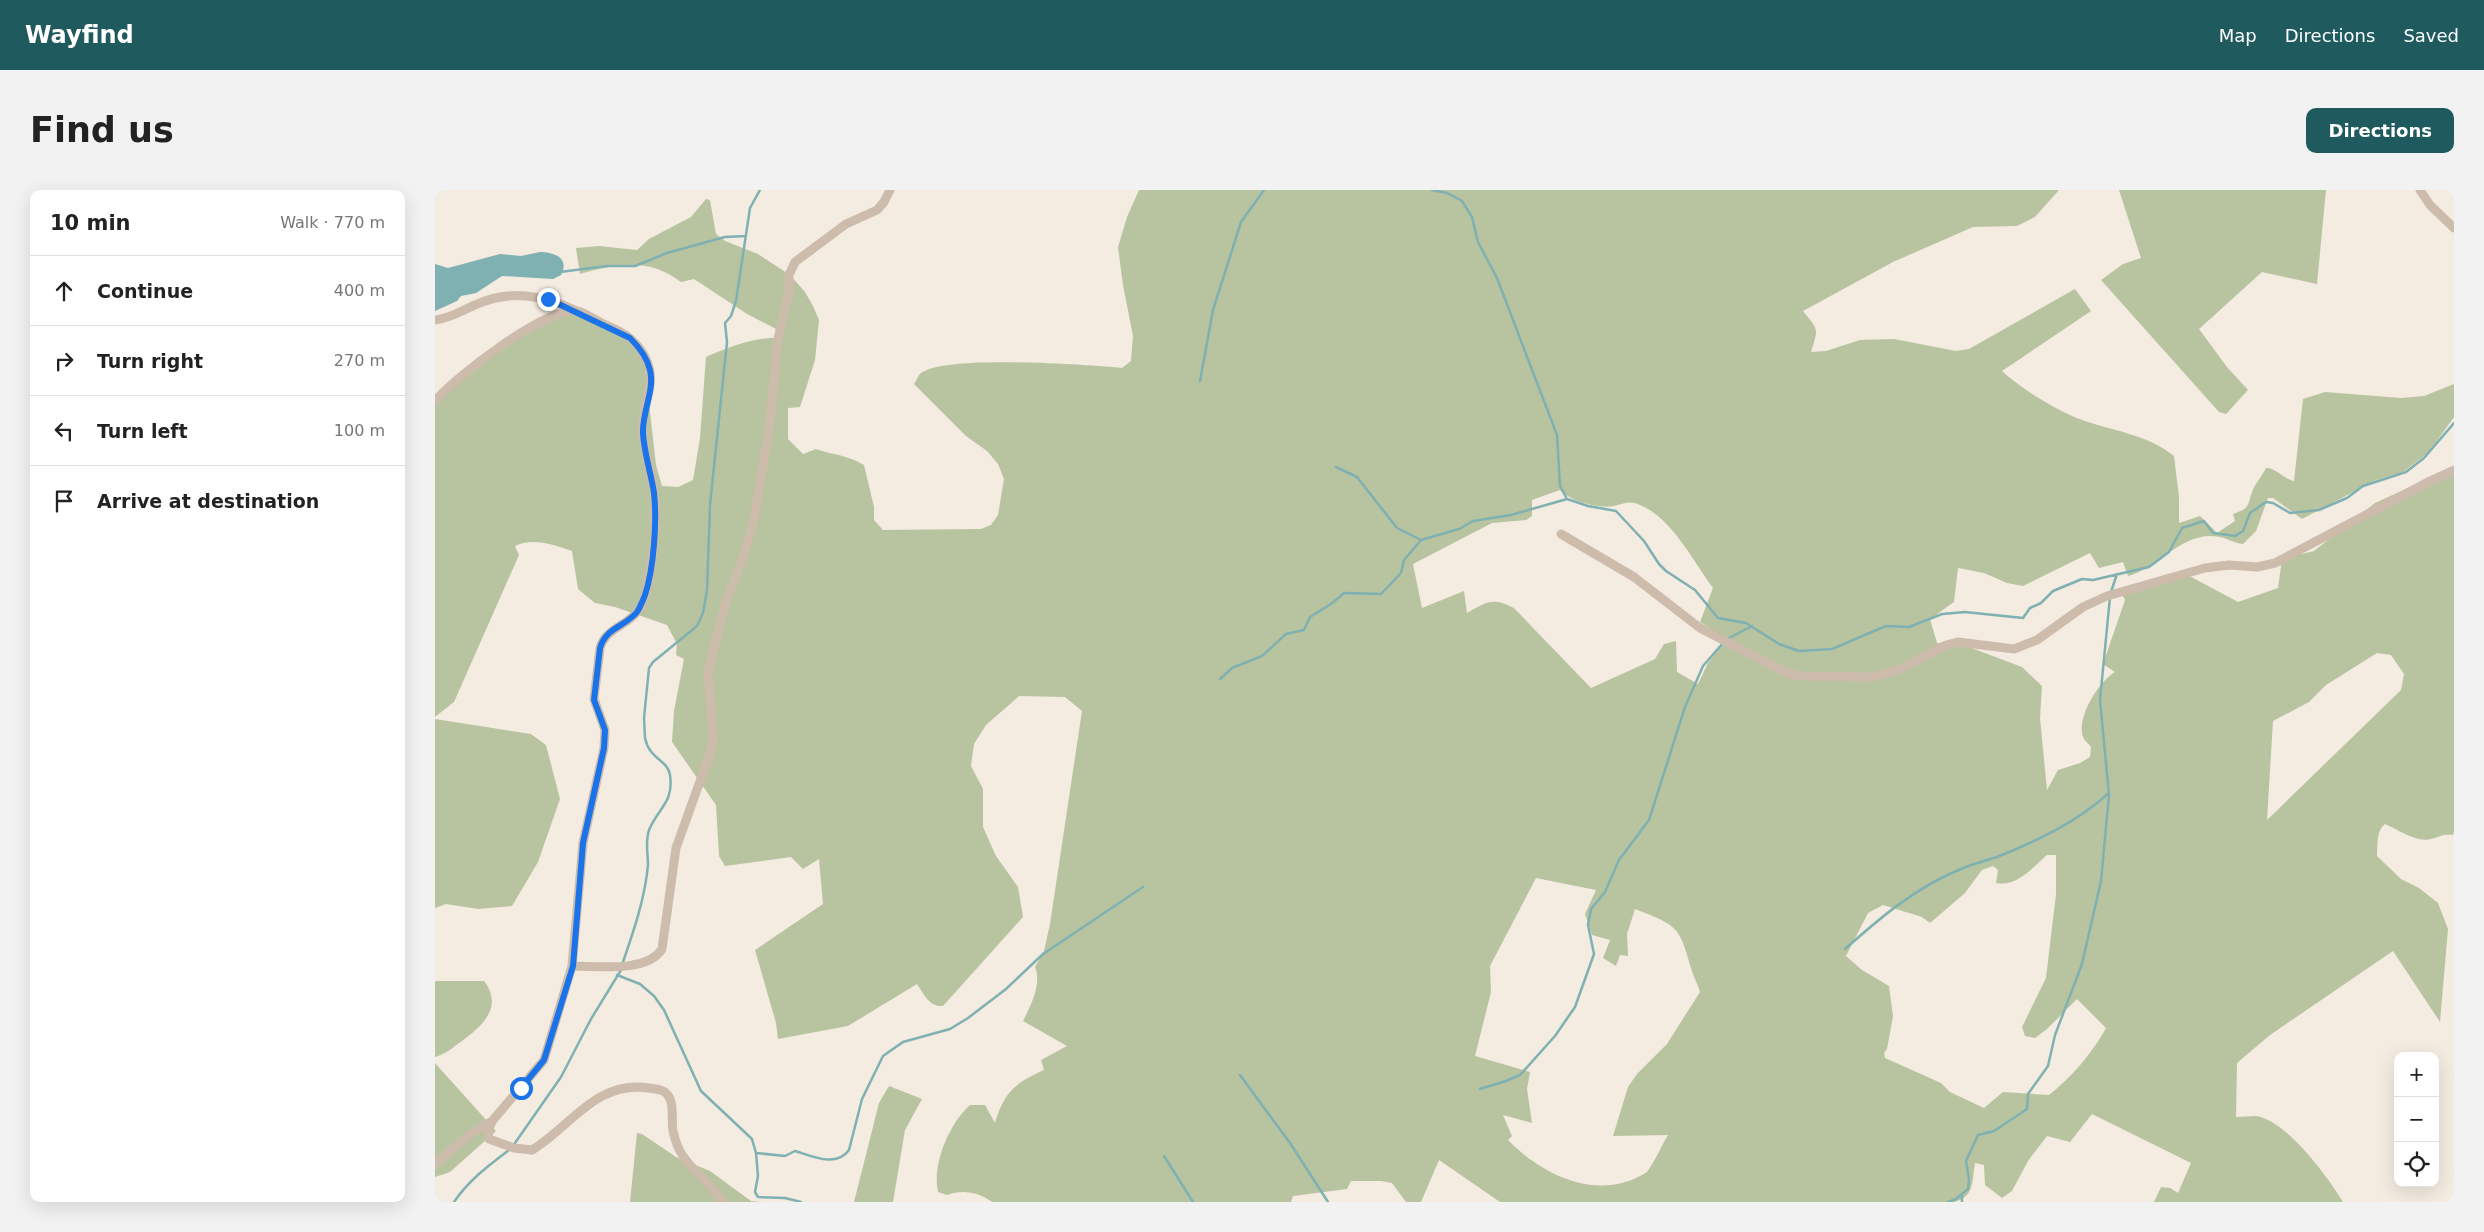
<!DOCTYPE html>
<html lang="en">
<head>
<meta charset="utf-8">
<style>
	body { margin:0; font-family:"DejaVu Sans",sans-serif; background:#f2f2f2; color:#222 }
	.controls { position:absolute; right:15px; bottom:15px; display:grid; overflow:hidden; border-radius:10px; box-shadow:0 5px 20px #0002 }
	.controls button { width:45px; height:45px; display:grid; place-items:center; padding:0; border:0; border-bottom:1px solid #e0e0e0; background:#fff; color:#222; font:25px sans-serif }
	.stop { position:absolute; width:15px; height:15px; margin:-11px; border:4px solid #1a73e8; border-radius:50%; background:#fff }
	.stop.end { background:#1a73e8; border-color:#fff; box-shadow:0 1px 5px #0008 }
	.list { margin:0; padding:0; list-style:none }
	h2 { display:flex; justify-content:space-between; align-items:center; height:65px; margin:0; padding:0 20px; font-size:21px }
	h2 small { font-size:16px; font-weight:400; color:#767676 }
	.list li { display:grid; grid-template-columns:32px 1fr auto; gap:15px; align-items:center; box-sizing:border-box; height:70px; padding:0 20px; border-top:1px solid #e0e0e0 }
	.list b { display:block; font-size:19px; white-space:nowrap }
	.list em { font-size:16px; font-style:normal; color:#767676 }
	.icon { flex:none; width:28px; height:28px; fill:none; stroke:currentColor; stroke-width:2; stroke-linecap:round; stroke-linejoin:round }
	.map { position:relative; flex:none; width:2019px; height:1012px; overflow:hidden; border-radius:10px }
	header { display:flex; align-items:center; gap:30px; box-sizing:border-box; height:70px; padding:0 25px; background:#1f5a5e; color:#fff }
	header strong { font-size:24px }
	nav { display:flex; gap:28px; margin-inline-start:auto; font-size:18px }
	.intro { display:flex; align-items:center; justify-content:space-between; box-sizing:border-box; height:120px; padding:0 30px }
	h1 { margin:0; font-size:35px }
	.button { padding:12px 22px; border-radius:10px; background:#1f5a5e; color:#fff; font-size:18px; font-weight:700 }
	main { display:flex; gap:30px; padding:0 30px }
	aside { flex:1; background:#fff; border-radius:10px; box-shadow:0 5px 20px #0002 }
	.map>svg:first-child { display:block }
	.green { fill:#b8c4a0; fill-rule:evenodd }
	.water { fill:#7fb0b2 }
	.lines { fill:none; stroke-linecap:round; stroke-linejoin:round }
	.stream { stroke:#7fb0b2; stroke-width:2.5 }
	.minor { stroke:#cdbbac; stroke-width:9 }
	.route { stroke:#1a73e8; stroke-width:6 }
</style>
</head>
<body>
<header>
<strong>Wayfind</strong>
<nav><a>Map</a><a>Directions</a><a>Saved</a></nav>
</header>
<div class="intro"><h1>Find us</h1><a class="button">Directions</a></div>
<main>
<aside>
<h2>10 min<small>Walk · 770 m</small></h2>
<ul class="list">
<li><svg class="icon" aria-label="ahead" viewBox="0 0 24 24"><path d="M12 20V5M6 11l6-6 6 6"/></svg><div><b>Continue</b></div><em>400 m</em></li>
<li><svg class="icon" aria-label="right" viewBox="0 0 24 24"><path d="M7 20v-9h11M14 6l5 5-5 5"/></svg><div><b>Turn right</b></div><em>270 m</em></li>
<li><svg class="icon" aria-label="left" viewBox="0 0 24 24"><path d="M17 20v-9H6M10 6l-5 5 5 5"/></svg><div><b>Turn left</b></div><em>100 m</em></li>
<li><svg class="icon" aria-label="arrive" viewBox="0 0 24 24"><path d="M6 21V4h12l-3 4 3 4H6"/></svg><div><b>Arrive at destination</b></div></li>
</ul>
</aside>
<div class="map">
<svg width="2019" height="1012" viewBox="0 0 2019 1012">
	<rect width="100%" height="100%" fill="#f4ebe1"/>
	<path class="green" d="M704,0H1624L1600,27L1582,36L1538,37L1458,72L1368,121C1383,140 1384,137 1376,162L1391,161L1425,150L1459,149L1521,161L1534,159L1640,99L1656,121L1567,181C1588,200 1626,224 1653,232C1683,242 1713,245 1739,266L1744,307V333L1765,326L1782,343L1800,331L1798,324C1815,318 1812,317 1817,302C1820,294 1827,286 1831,278C1842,278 1848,289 1859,291L1868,209L1890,202L1966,208L1989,206L2019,194V227L1994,262L1968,282L1941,290L1867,329L1838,308H1833L1821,341L1808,354C1799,353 1793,349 1785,347C1749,339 1724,378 1693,386L1688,372L1664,378L1655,363L1588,396L1572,393L1549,383L1523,378L1519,412L1495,429L1502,453L1526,454L1587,477L1607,496L1605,528L1612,600L1623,580L1645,573L1655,567L1656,557C1654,554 1649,550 1648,547C1641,528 1664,491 1680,482L1668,474L1690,410L1685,400L1733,384L1747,382L1803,412L1843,398L1847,369L1879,361L1940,313L2019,277V642L2018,645C2004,644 2007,647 1996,649C1982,653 1962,639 1950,634C1941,641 1943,654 1942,666L1966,689L1984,698L2003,713L2013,739L2005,832L1958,761L1835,845L1802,873L1801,927C1807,927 1814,926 1821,926C1851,930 1893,987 1908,1012H1719L1726,997L1735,998L1743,1003L1756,973L1657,924L1635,952L1612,946L1593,971L1577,1001L1567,1008L1550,995L1549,975L1540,973C1537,990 1540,1007 1519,1012H1065L1004,970L986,1012H971L957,993L946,991H916L912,999L858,1006L856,1012H557C544,1002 527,999 512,1005L503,1002C497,974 514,934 535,915H550L560,933C569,902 580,893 609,880L606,870L632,856L588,831C596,816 607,793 600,777L609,761L615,734L647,521L630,507L584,506L551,535L539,554L536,576L548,599V637L561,666L583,697L588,727L508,816C494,817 489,804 482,794L413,836L343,849L341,833L320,760L388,714L384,669L368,679L356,667L290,676L284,666L281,615L237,552L239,521L249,469L241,465L242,454L232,435L180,417L160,413L143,399L137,361C121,355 96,347 80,356L84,365L19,512L0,527V212C38,175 85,142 133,119C160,128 193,145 209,169L221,275L227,296L243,297L258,290L265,248L271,167C294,157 322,146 348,148L345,141L312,124L259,89L246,92C212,67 183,74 145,84L141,58L164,56L202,60L214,49L256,27L271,9L275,10L281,44L290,51L323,64L355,85L370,102L378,116L384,130L380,170L365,217L353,218V249L368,264L381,259C398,265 413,265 429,275L439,317V330L448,340L546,339L556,335L563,325L569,289L563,274L552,261L531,246L479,194C481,191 483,186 485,184C506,164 654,175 687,178L696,171L698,146L688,95L683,57L692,27ZM1125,300C1135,311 1163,319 1179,316C1189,314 1194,310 1205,315C1237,328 1258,371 1278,398L1265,432L1276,439L1288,453L1273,473L1263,494L1242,482L1241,451L1229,454L1220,469L1156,498L1079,418C1057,407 1052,412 1032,423L1029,401L987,418L978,374L1057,333L1091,330L1097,326V310ZM1942,463L1956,465L1969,484L1966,500L1832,630L1838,531L1874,512L1891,495ZM1612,665H1621V704L1611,788L1587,837L1590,846L1600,848L1612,839L1642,809L1671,838C1658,862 1636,888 1614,905L1568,902L1549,918L1515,902L1506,893L1450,868L1449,863L1452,859L1458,826L1454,796L1427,780L1411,766L1433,723L1448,715L1487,727L1495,733L1530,703L1547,680L1558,676L1563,680L1561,693C1582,697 1597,678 1612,665ZM1101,688L1161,700L1150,724L1157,745L1175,750L1168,768L1181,776L1185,765L1193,766L1192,744L1200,719C1247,737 1244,738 1258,784C1260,790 1263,795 1265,802L1232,854L1202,884L1193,897L1178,946L1233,945C1226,957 1220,971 1212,982C1166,1012 1110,988 1073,950L1077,946L1068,925L1097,933L1092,899L1095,882L1040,866L1056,802L1055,776Z
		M1684,0H1891L1882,94L1827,82L1764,139L1792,177L1813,200L1791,224L1784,222L1666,90L1688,74L1706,68Z
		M0,529L96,544L111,555L125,609L103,672L77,716L43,719L11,714L0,718Z
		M0,791H49C69,817 47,836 27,851C18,857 11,864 0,867Z
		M0,873L61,941L15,982L0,987Z
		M454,896L487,909L470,940L458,1012H419L444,913Z
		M202,943L207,944L241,967L275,981L316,1011L327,1012H195Z"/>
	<path class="water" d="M105,62C119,62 135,68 126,85L118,89L67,86L41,103L26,106L22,111L0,121V74L13,78L65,64L86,66Z"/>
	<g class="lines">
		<path class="stream" d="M997,0L1012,3L1027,11L1037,27L1043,52L1062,88L1122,245L1125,296L1132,309L1153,316L1181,321L1209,351L1224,374L1231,381L1260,400L1283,428L1311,433L1344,454L1364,461L1397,459L1451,436L1474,437L1507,424L1530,422L1588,428L1595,418L1606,413L1618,401L1647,389L1658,390L1714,377L1734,362L1747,338L1769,331L1778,343L1800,346L1808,341L1815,323L1831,312L1838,313L1855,323L1884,320L1912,308L1928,296L1971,282L1989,268L2019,233
			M125,82L172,76H200L232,63L290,47L311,46
			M765,191L778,120L806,32L829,0
			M901,277L922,287L962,338L986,350
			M1676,402L1682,384
			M1292,449L1317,436
			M785,489L797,478L827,466L851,444L869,440L875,427L896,414L909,403L946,404L966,383L969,370L986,350L1024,339L1038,331L1076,325L1132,309
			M1410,759C1445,728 1481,697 1526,679C1537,674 1550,671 1562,667C1602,651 1642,632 1674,603
			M188,772C199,740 210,708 213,675C213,663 210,652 214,640C223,618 239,613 235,585C233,570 214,569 210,548L209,528L214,478L218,472L262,436L268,423L272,400L275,315L292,152L290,133L296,126L301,111L315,18L325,0
			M182,785L205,794L219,806L229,820L266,901L317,949L321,963L323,986L320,1002L323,1007L350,1008L366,1012
			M805,885L855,953L893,1012
			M1045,899L1071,891L1085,885L1120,846L1140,817L1159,764L1153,735L1156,719L1170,702L1184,670L1214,630L1250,517L1268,476L1288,453
			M80,953L126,887L156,829L186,780
			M321,963L350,966L360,961C377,966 401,978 414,960L427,909L448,866L468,852L515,839L533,828L571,799L608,764L708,697
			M729,966L758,1012
			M1527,1006V1012
			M19,1012C34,990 53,976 74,960
			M1513,1012L1521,1009L1533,999L1534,989L1531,971L1543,945L1559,941L1592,919L1593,904L1613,876L1620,845L1647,774L1666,691L1674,605L1665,510L1675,407"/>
		<path class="minor" d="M1985,0L1995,15L2019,38
			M0,130C14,129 28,120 40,115C75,99 108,105 142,121
			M0,211C20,187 112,116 142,121C151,123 163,132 173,136C190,143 203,152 211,169C221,191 211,207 208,228C206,254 216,278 219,303C221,325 220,353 216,375C214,390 211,410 202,422C190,437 171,438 165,458L159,509L170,540L169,558L148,653L137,776L109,870L58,930L53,940L54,949L79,958L97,960C136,937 160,890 214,898C220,899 228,899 232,904C240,913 236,930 238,941C240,950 243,959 248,966C259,983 277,994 288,1012
			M1126,344L1199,387L1265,438L1354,484L1367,486L1438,487L1463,480L1511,455L1523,452L1579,459L1602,450L1648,417L1672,406L1770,378L1794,375L1822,377L1840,373L1995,291L2019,280
			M137,776C162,776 212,783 227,759L241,658L273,569L278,549L273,482L291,412L310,362L319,329L334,240L343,149L354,101V85L360,72L411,34L442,20L449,12L455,0
			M0,974L35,944L57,931"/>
	</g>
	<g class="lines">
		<path class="route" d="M86,898L109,870L138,776L148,653L169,558L170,540L159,510L165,458C171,437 190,437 202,422C205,418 208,410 210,405C219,378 222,331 219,303C216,283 209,263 208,243C207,222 220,200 215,180C212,167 204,157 195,148L113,109"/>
	</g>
</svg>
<div class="controls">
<button>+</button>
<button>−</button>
<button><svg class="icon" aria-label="locate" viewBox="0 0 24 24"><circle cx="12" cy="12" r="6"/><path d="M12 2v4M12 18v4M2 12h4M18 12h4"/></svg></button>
</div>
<div class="stop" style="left:86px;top:898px"></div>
<div class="stop end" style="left:113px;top:109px"></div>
</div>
</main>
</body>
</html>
